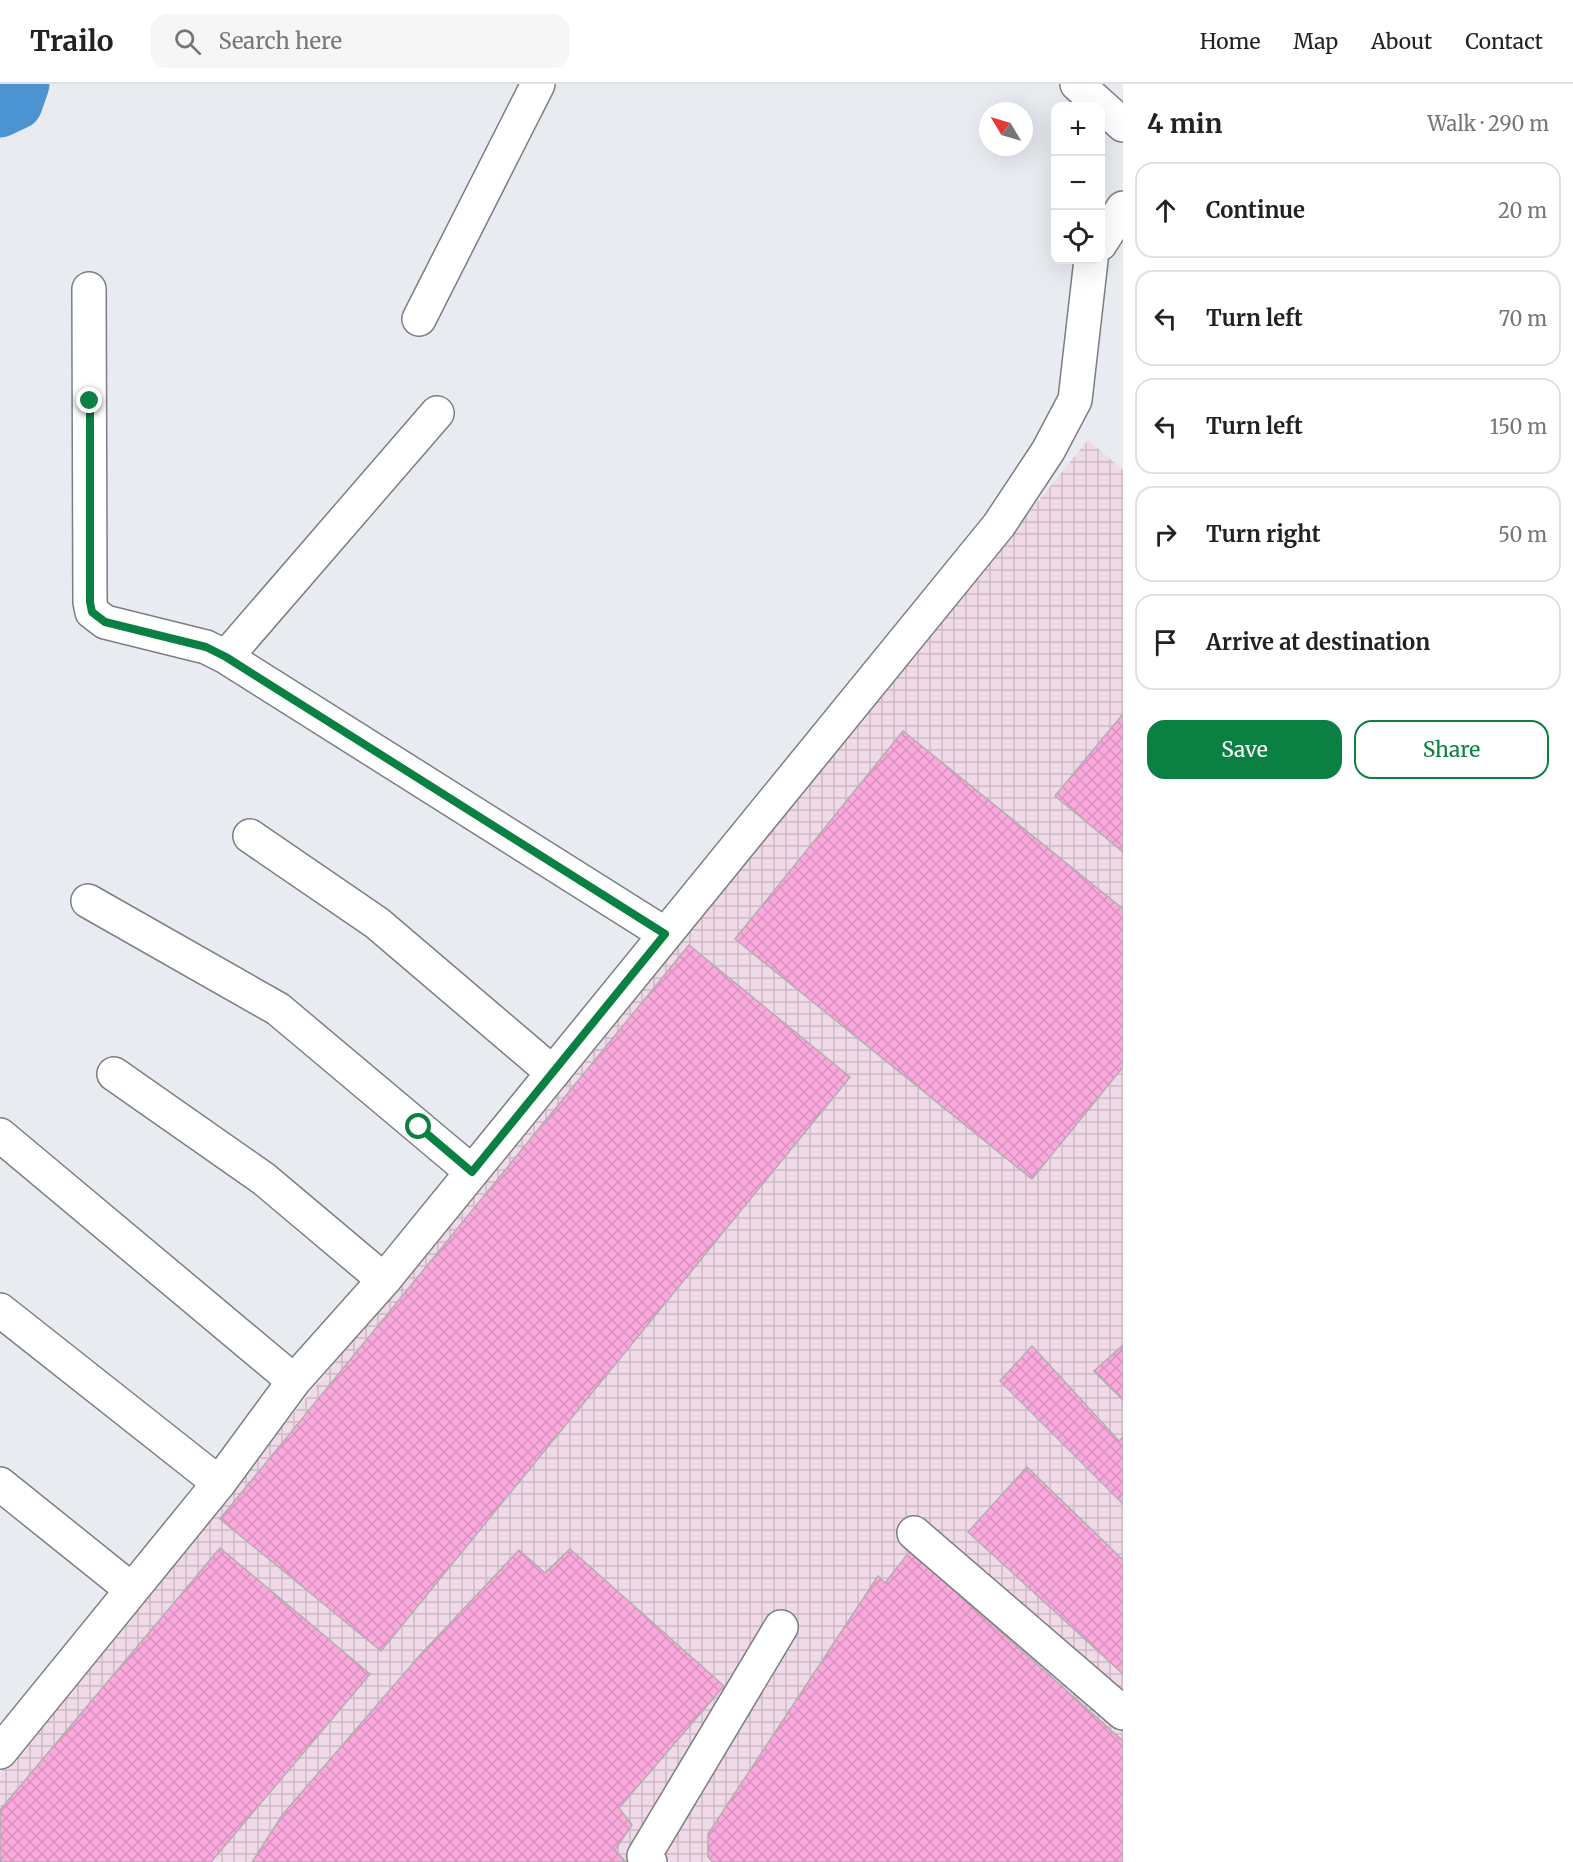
<!DOCTYPE html>
<html lang="en">
<head>
<meta charset="utf-8">
<style>
	body { margin:0; font-family:Merriweather,serif; background:#f6f6f6; color:#222 }
	.controls { position:absolute; right:18px; top:18px; display:grid; overflow:hidden; border-radius:12px; box-shadow:0 6px 24px #0002 }
	.controls button { width:54px; height:54px; display:grid; place-items:center; padding:0; border:0; border-bottom:2px solid #e0e0e0; background:#fff; color:#222; font:30px sans-serif }
	.compass { position:absolute; left:979px; top:18px; width:54px; height:54px; border-radius:50%; background:#fff; box-shadow:0 6px 24px #0002; rotate:308deg }
	.stop { position:absolute; width:18px; height:18px; margin:-14px; border:4px solid #0b8043; border-radius:50%; background:#fff }
	.stop.end { background:#0b8043; border-color:#fff; box-shadow:0 2px 6px #0008 }
	.list { margin:0; padding:0; list-style:none }
	h2 { display:flex; justify-content:space-between; align-items:center; height:78px; margin:0; padding:0 24px; font-size:26px }
	h2 small { font-size:20px; font-weight:400; color:#767676 }
	.list li { display:grid; grid-template-columns:39px 1fr auto; gap:18px; align-items:center; box-sizing:border-box; height:96px; margin:0 12px 12px; padding:0 12px; border:2px solid #e0e0e0; border-radius:18px }
	.list b { display:block; font-size:22px; white-space:nowrap }
	.list em { font-size:20px; font-style:normal; color:#767676 }
	.actions { display:flex; gap:12px; padding:18px 24px }
	.actions a { flex:1; padding:14px 0; border:2px solid #0b8043; border-radius:18px; text-align:center; font-size:21px; color:#0b8043 }
	.actions .main { background:#0b8043; color:#fff }
	.icon { flex:none; width:33px; height:33px; fill:none; stroke:currentColor; stroke-width:2; stroke-linecap:round; stroke-linejoin:round }
	.map { position:relative; flex:none; width:1123px; height:1778px; overflow:hidden }
	header { display:flex; align-items:center; gap:36px; box-sizing:border-box; height:84px; padding:0 30px; background:#fff; border-bottom:2px solid #e0e0e0 }
	header strong { font-size:28px }
	nav { display:flex; gap:33px; margin-inline-start:auto; font-size:21px }
	.search { width:420px; height:54px; background:#f6f6f6; display:flex; align-items:center; gap:15px; box-sizing:border-box; padding:0 21px; border-radius:18px; color:#767676; font-size:22px }
	main { display:flex }
	aside { flex:1; background:#fff }
	.map>svg:first-child { display:block }
	.industrial { fill:url(#industrial-grid) }
	.lines { fill:none; stroke-linecap:round; stroke-linejoin:round }
	.river { stroke:#4c94d1; stroke-width:51 }
	.building { fill:url(#building-cross-hatch); stroke:#b3aeb1; stroke-width:1.5 }
	.minor-casing { stroke:#7c7e83; stroke-width:36 }
	.minor { stroke:#fff; stroke-width:33 }
	.route { stroke:#0b8043; stroke-width:8 }
</style>
</head>
<body>
<header>
<strong>Trailo</strong>
<div class="search"><svg class="icon" aria-label="search" viewBox="0 0 24 24"><circle cx="10" cy="10" r="6"/><path d="M15 15l6 6"/></svg>Search here</div>
<nav><a>Home</a><a>Map</a><a>About</a><a>Contact</a></nav>
</header>
<main>
<div class="map">
<svg width="1123" height="1778" viewBox="0 0 1123 1778">
	<defs>
		<pattern id="industrial-grid" width="8" height="8" patternUnits="userSpaceOnUse" patternTransform="scale(1.5)"><rect width="8" height="8" fill="#f0dae7"/><path d="M0 4h8M4 0v8" fill="none" stroke="#cebbc6"/></pattern>
		<pattern id="building-cross-hatch" width="8" height="8" patternUnits="userSpaceOnUse" patternTransform="scale(1.5)"><rect width="8" height="8" fill="#fba8dd"/><path d="M0 0l8 8M0 8l8-8" fill="none" stroke="#d791be"/></pattern>
	</defs>
	<rect width="100%" height="100%" fill="#e8ebf0"/>
	<path class="industrial" d="M1088,356L1123,386V1778H0V1689Z"/>
	<g class="lines">
		<path class="river" d="M0,28L17,20L24,0"/>
	</g>
	<path class="building" d="M1123,630V768L1055,712Z
		M903,647L1123,825V983L1032,1095L735,855Z
		M689,861L850,993L381,1567L220,1435Z
		M1123,1261V1316L1094,1287Z
		M1032,1262L1119,1357L1123,1353V1420L1000,1297Z
		M1027,1383L1123,1476V1590L968,1448Z
		M220,1464L370,1590L211,1778H0V1726Z
		M570,1465L724,1602L619,1724L632,1741L615,1766L626,1778H252L283,1730L421,1570L519,1466L545,1489Z
		M910,1467L1123,1657V1778H713L708,1773V1750L878,1492L885,1499Z"/>
	<g class="lines">
		<defs>
			<path id="minor" d="M1077,0L1123,41
				M1100,160L1123,124
				M89,205L90,518L92,528L105,538L206,563L226,573L665,850
				M419,235L538,0
				M226,573L437,329
				M250,752L377,839L553,989
				M88,817L278,925L472,1088
				M114,990L264,1095L384,1196
				M0,1051L294,1297
				M0,1226L219,1399
				M0,1400L132,1506
				M914,1449L1123,1629
				M0,1668L219,1399L294,1297L384,1196L999,441L1048,367L1075,316L1091,176
				M650,1778L644,1772L781,1543"/>
		</defs>
		<use href="#minor" class="minor-casing"/>
		<use href="#minor" class="minor"/>
	</g>
	<g class="lines">
		<path class="route" d="M90,317V518L92,528L105,538L206,563L226,573L665,850L472,1088L419,1043"/>
	</g>
</svg>
<div class="controls">
<button>+</button>
<button>−</button>
<button><svg class="icon" aria-label="locate" viewBox="0 0 24 24"><circle cx="12" cy="12" r="6"/><path d="M12 2v4M12 18v4M2 12h4M18 12h4"/></svg></button>
</div>
<svg class="compass" viewBox="-18 -18 36 36"><path d="M0-13l5 13h-10z" fill="#e53935"/><path d="M0 13l5-13h-10z" fill="#767676"/></svg>
<div class="stop" style="left:419px;top:1043px"></div>
<div class="stop end" style="left:90px;top:317px"></div>
</div>
<aside>
<h2>4 min<small>Walk · 290 m</small></h2>
<ul class="list">
<li><svg class="icon" aria-label="ahead" viewBox="0 0 24 24"><path d="M12 20V5M6 11l6-6 6 6"/></svg><div><b>Continue</b></div><em>20 m</em></li>
<li><svg class="icon" aria-label="left" viewBox="0 0 24 24"><path d="M17 20v-9H6M10 6l-5 5 5 5"/></svg><div><b>Turn left</b></div><em>70 m</em></li>
<li><svg class="icon" aria-label="left" viewBox="0 0 24 24"><path d="M17 20v-9H6M10 6l-5 5 5 5"/></svg><div><b>Turn left</b></div><em>150 m</em></li>
<li><svg class="icon" aria-label="right" viewBox="0 0 24 24"><path d="M7 20v-9h11M14 6l5 5-5 5"/></svg><div><b>Turn right</b></div><em>50 m</em></li>
<li><svg class="icon" aria-label="arrive" viewBox="0 0 24 24"><path d="M6 21V4h12l-3 4 3 4H6"/></svg><div><b>Arrive at destination</b></div></li>
</ul>
<div class="actions"><a class="main">Save</a><a>Share</a></div>
</aside>
</main>
</body>
</html>
